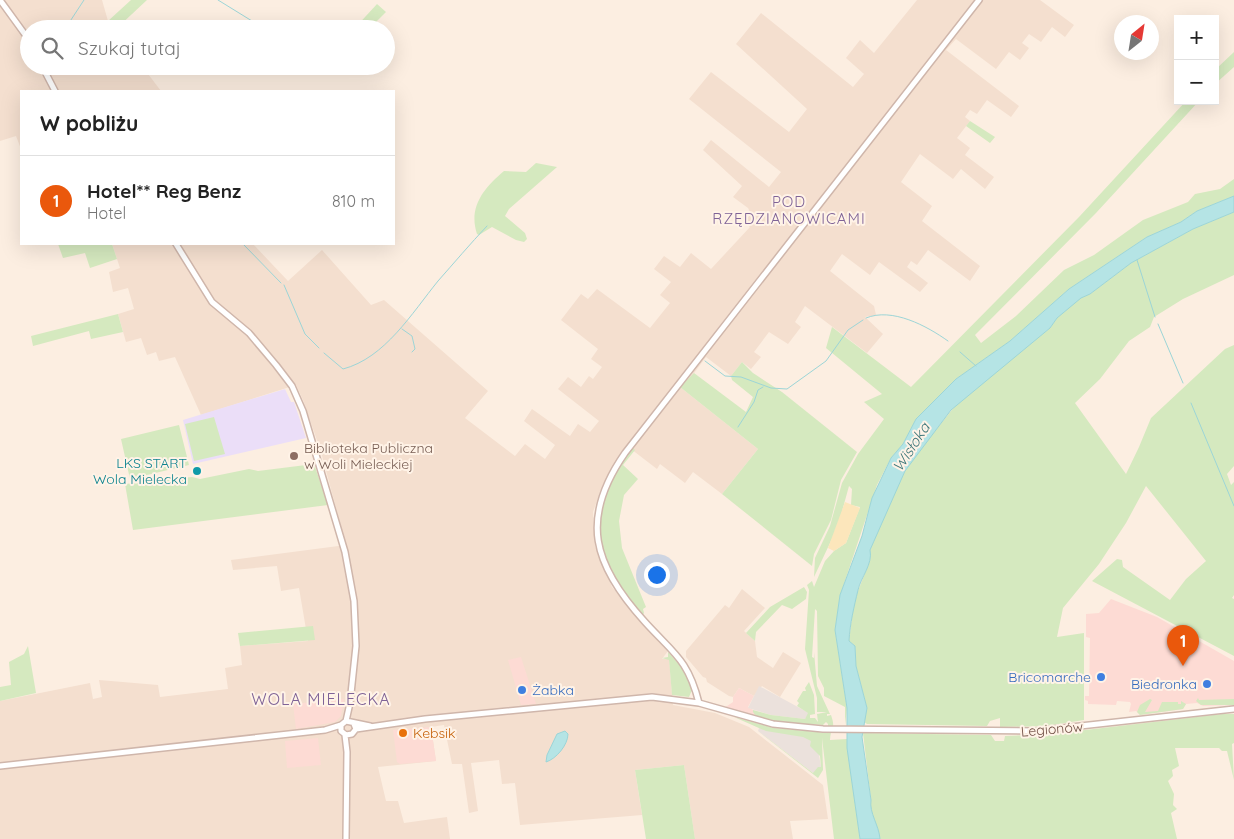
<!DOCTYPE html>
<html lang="pl">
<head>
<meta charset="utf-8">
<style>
	body { margin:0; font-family:Quicksand,sans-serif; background:#f6f6f6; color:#222 }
	.controls { position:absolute; right:15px; top:15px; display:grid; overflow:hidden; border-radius:0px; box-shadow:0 5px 20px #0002 }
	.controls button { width:45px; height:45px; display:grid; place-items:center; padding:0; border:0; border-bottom:1px solid #e0e0e0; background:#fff; color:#222; font:25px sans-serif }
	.compass { position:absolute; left:1114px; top:15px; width:45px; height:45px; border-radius:50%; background:#fff; box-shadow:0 5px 20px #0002; rotate:30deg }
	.you { position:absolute; left:656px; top:574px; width:18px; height:18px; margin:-12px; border:4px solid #fff; border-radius:50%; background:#1a73e8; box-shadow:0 0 0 8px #1a73e833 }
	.badge { display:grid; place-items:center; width:32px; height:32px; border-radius:50%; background:#ea580c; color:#fff; font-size:16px; font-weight:700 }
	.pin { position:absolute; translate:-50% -41px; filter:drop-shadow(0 1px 2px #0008) }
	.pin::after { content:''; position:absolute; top:26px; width:18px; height:15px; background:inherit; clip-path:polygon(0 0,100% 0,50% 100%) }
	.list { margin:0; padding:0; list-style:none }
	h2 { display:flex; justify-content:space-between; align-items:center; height:65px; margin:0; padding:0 20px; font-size:21px }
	h2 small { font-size:16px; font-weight:400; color:#767676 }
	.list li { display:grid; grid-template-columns:32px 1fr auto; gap:15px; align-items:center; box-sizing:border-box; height:90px; padding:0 20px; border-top:1px solid #e0e0e0 }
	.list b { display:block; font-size:19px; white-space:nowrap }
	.list p { margin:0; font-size:16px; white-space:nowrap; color:#767676 }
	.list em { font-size:16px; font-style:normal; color:#767676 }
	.icon { flex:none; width:28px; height:28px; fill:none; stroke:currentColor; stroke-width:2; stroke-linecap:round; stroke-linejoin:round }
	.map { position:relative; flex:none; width:1234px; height:839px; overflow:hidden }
	.search { position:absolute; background:#fff; box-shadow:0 5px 20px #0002; left:20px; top:20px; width:375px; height:55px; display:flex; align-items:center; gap:12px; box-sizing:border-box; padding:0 18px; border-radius:28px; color:#767676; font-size:19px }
	.panel { position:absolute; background:#fff; box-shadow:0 5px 20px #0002; left:20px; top:90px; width:375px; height:155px; border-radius:0px }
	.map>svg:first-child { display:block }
	.residential { fill:#f4dfcf }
	.commercial { fill:#fddbd4 }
	.industrial { fill:#ebe1dc }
	.education { fill:#ebdef8 }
	.green { fill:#d5e9bf }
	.sand { fill:#fce6bb }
	.water { fill:#b5e4e5; stroke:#9cd5d7 }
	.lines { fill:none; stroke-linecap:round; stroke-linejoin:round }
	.stream { stroke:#9cd5d7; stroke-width:1 }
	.tertiary-casing { stroke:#cfb6ab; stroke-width:8 }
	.tertiary { stroke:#fff; stroke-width:5 }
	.education-dot { fill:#8d6e63; stroke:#fff3e7; stroke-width:2 }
	.culture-dot { fill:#0f9aa8; stroke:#fff3e7; stroke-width:2 }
	.shop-dot { fill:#3f7fe0; stroke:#fff3e7; stroke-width:2 }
	.food-dot { fill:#e8710a; stroke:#fff3e7; stroke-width:2 }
	.labels { text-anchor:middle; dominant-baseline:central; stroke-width:4; stroke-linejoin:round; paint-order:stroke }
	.education-label { font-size:14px; fill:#785e54; stroke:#fff3e7; text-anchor:start }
	.culture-label { font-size:14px; fill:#0d838f; stroke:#fff3e7; text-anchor:end }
	.shop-label { font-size:14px; fill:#366cbe; stroke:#fff3e7; text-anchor:end }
	.street-label { font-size:14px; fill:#735248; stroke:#fff3e7 }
	.food-label { font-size:14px; fill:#c56008; stroke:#fff3e7; text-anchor:start }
	.neighbourhood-label { font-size:15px; letter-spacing:1px; fill:#7f6397; stroke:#fff3e7 }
	.water-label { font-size:15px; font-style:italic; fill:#3c7679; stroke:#fff3e7 }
	.quarter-label { font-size:16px; letter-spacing:1px; fill:#7f6397; stroke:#fff3e7 }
</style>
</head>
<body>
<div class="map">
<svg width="1234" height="839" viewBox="0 0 1234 839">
	<rect width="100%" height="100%" fill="#fceee1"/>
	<path class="residential" d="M0,0H102L108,21L113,29H29V66H142L161,91H21V149L16,136L0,141Z
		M917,0H1040L1074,25L1065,37L1052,27L1041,42L1029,34L1022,43L1029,48L1020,60L1009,52L996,69L956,39L946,50L1019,106L1011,117L987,100L977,114L970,110L965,117L970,121L957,138L970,148L965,155L994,177L985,189L961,169L953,179L920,154L901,182L932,206L922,221L980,266L970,281L928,250L917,265L911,261L907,267L928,283L920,292L879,262L870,275L842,254L830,271L874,306L876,315L865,317L883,334L867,353L805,306L795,322L801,327L788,344L769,332L754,352L761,357L751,369L742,362L731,376L706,357L689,380L680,387L758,449L722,494L693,472L685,483L660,464L657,469L627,446L603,484L593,512L595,546L612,587L668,651L662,659H669L673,705L715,713L749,727L823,785L828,819L790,821L793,839H695L684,765L635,770L642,815L520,825L515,783L502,784L499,760L471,763L478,811L469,813L462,764H452L444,725L431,727L436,761L378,767L386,801H398L404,823L447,817L450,839H0V701L90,683L93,699L102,697L99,680L158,685L160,697L228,689L225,668L242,665L240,646L308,641L299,588L281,591L277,566L233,570L231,560L346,545L321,452L303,400L296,385L201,415L175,357L159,361L156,352L147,355L141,338L126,342L118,314L134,309L128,288L113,292L109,272L120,268L112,244H253L288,281L322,250L371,305L384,300L488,391L465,418L515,456L525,444L545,459L555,445L524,421L532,409L570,436L578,424L590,432L599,421L558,389L568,377L581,387L589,376L593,379L602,367L591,359L598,349L561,320L581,294L588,299L597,289L650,328L670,303L660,295L671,282L654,269L664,256L680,267L691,253L711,269L750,227L744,222L751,214L748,208L733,197L742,186L703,150L711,140L769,187L781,172L689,99L711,72L789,132L807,109L736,44L761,13L853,87L864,74L846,58L860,40L874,53Z
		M742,589L765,608L744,631L755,641L757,657L773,668L783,652L801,663L780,697L762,686L754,696L739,688L733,697L729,696L707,682L706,678L703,677L686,657V651L725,605L729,608Z"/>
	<path class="commercial" d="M1111,599L1157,617L1234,661V705L1203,706L1197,703L1186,704L1183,709L1140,715L1136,711L1129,712L1131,704L1130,702L1117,701L1116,705L1088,704V701L1085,700V696H1089L1090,638L1086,637V614L1099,613Z
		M521,657L536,704L521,705L508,660Z
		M739,688L754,696L748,707L753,710L756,716L724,708L733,702V697Z
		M344,699L341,716L335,722L296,729L293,704Z
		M431,727L436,761L400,764L397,762L393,730Z
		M318,738L321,765L287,768L285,741Z"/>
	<path class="industrial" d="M759,686L809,713L805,719L771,715L748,708Z
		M759,728L816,737L821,767L817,776L758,731Z"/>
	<path class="education" d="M285,389L291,402H294L306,438L193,464L183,420Z"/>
	<path class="green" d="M131,0H147L116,29H113L108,21Z
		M377,4L386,12L369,29H354Z
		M1234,52V67L1215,84V70Z
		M1186,101H1199L1096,213L975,335L981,343L1016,316L1064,270L1094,255L1143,220L1188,202L1195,194L1220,189L1234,179V196L1197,211L1181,222L1147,237L1069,289L1010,341L956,379L916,419L903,444L891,458L877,485L840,596L835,630L847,708L845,725V707L824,696V688L818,676L817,611L815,609L812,657L814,658V652L817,686L830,714H827V716L831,715C836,730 831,725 830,740L847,739L860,839H834L822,738L823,770L818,778L758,731L813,773L818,767H821L820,756L810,746L811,741L803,737L766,731L734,717L774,728L828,733V724L826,722L823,725C807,724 761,727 753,712V710L771,715L805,719L808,713L797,706L799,703L797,701L803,691H806L805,688L809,682L814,695L815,714L810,715V718H815L818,722L817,714L827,712H817V698L805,649L809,590L807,585L812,581L814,587L825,561L834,551L846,543L860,507L851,505L852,489L849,486L838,526L814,577L815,558L830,526L842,483L858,454L884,419L864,402L882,394L826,348L832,327L911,387L1079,217Z
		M970,121L995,137L990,143L966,126Z
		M536,163L557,167L509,209L505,216L525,233L527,239L524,242L516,240L492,227L479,235L477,234C468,207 484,188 504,171L526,172Z
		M1234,212V275L1183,299L1154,317L1150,327L1129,341L1100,379L1075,403L1126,474L1139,447L1151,418L1225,349L1234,345V466L1227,474L1231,485L1234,482V595L1232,598L1234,599V656L1092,581L1117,559L1122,560L1123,567L1170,600L1186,579L1206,561L1146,486L1126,523L1099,564L1063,608L1057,637L1084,633V720L1046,726L1000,727V718L990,721L987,726L867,724L864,722L867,708L856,666L855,646L849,641L854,601L867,568L870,550L897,485L911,461L959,401L1050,328L1057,318L1081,297L1090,294L1131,263L1193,229Z
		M58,244H112L117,259L90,268L85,253L63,258Z
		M118,314L123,332L91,339L89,331L33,346L31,336Z
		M742,362L753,373L782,392L857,452L841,480L831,520L814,554L812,566L722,494L758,449L680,387L694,373L746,412L753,397L732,380L731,376Z
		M214,417L225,454L194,461L185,424Z
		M179,425L189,465L130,479L121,439Z
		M632,447L635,450L623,465L638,479L624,495L619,521L622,548L646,607L643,609L644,613L642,616C592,562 585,507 632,447Z
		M314,464L328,505L133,530L125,484L192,477L200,479L249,469L258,471Z
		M804,587L807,592L806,599L792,609L782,605L756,632L755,641L746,633L770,607Z
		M313,626L315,640L240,646L238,633Z
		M28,646L36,693L0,701V687L11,685L9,662L24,654Z
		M668,652L685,671L692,690L689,697L672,695L669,660L662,658L668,657Z
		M1198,698L1199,700L1234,699V705H1201L1196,701Z
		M1150,699L1152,700L1145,712L1158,711L1162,702H1178V704H1181V701L1186,704L1183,709L1140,715L1137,712L1140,705Z
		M1222,714H1234V743L1232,744L1234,780L1227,751H1222L1219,748H1175L1179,766L1172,770L1173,776L1168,781L1174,794L1173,805L1177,809L1171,813L1177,839H880C879,825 868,813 871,800L863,733L991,735L995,741H1004L1005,736L1051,734Z
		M684,765L695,839H646L635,770Z"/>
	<path class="sand" d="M845,502L860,508L846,543L834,551L828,548Z"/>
	<path class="water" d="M1234,196V212L1193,229L1131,263L1090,294L1081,298L1057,318L1050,328L951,410L905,471L870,550C873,564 861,577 858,590C854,607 850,623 849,641L855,646L856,666L867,708L862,737L871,800C869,813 879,825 880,839H860L847,748V708L835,630L840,595L862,536L872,498L891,458L903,444L916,419L956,379L1010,341L1069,289L1147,237L1181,222L1197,211Z
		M565,731L568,734C568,745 556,759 546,762L547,755L557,734Z"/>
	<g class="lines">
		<path class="stream" d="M218,0L265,29
			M65,29L84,0
			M243,244L281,283
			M1137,260L1155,317
			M284,285L305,334L319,348
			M866,318C892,307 927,326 948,341
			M1158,324L1183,383
			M402,329L412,336L415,349L412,352
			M960,352L976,366
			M324,353L343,369C385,358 412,313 438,281C454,263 470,244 487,226
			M705,361L725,376L741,377L771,388L787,389L826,361L848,330L863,320
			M1191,403L1234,506
			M738,427L754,402L758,390L763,387"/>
		<defs>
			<path id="tertiary" d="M0,0L29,40
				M42,66L55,91
				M176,244L212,302L249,333L276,365L292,386L303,411L345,552L354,601L356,646L350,703L346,721
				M699,703C688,659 673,653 645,622C593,565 579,519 625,453L979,0
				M354,724L356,729L352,734L346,735L341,731V725L346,721L370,726
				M356,729L425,719L652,697L699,703L773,724L823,729L1035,731L1234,709
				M345,735L347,752L346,839
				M0,766L325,730L341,725"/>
		</defs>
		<use href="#tertiary" class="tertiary-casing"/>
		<use href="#tertiary" class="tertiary"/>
	</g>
	<circle class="education-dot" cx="294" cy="456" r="5"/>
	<circle class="culture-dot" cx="197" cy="471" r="5"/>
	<g class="shop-dot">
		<circle cx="1101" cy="677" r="5"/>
		<circle cx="1207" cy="684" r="5"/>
		<circle cx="522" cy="690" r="5"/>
	</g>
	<circle class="food-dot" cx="403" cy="733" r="5"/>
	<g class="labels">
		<g class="education-label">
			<text x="304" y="448">Biblioteka Publiczna<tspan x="304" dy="16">w Woli Mieleckiej</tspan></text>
		</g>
		<g class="culture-label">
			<text x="187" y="463">LKS START<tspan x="187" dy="16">Wola Mielecka</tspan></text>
		</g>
		<g class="shop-label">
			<text x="1091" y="677">Bricomarche</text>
			<text x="1197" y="684">Biedronka</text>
			<text x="532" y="690" text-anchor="start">Żabka</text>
		</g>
		<g class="street-label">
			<text transform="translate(1052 729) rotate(-5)">Legionów</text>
		</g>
		<g class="food-label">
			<text x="413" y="733">Kebsik</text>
		</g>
		<g class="neighbourhood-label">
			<text x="789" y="201">POD<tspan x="789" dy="17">RZĘDZIANOWICAMI</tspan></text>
		</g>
		<g class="water-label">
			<text transform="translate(911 447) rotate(-57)">Wisłoka</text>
		</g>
		<g class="quarter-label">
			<text x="321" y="699">WOLA MIELECKA</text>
		</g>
	</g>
</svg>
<div class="controls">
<button>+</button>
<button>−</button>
</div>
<svg class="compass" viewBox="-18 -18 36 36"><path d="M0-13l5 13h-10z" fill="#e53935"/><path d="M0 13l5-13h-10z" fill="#767676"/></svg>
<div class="you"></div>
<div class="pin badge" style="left:1183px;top:666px">1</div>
<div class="search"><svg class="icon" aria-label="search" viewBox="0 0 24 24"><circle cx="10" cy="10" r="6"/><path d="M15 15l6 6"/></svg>Szukaj tutaj</div>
<section class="panel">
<h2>W pobliżu<small></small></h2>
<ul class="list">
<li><span class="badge">1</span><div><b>Hotel** Reg Benz</b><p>Hotel</p></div><em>810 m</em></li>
</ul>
</section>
</div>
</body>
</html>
